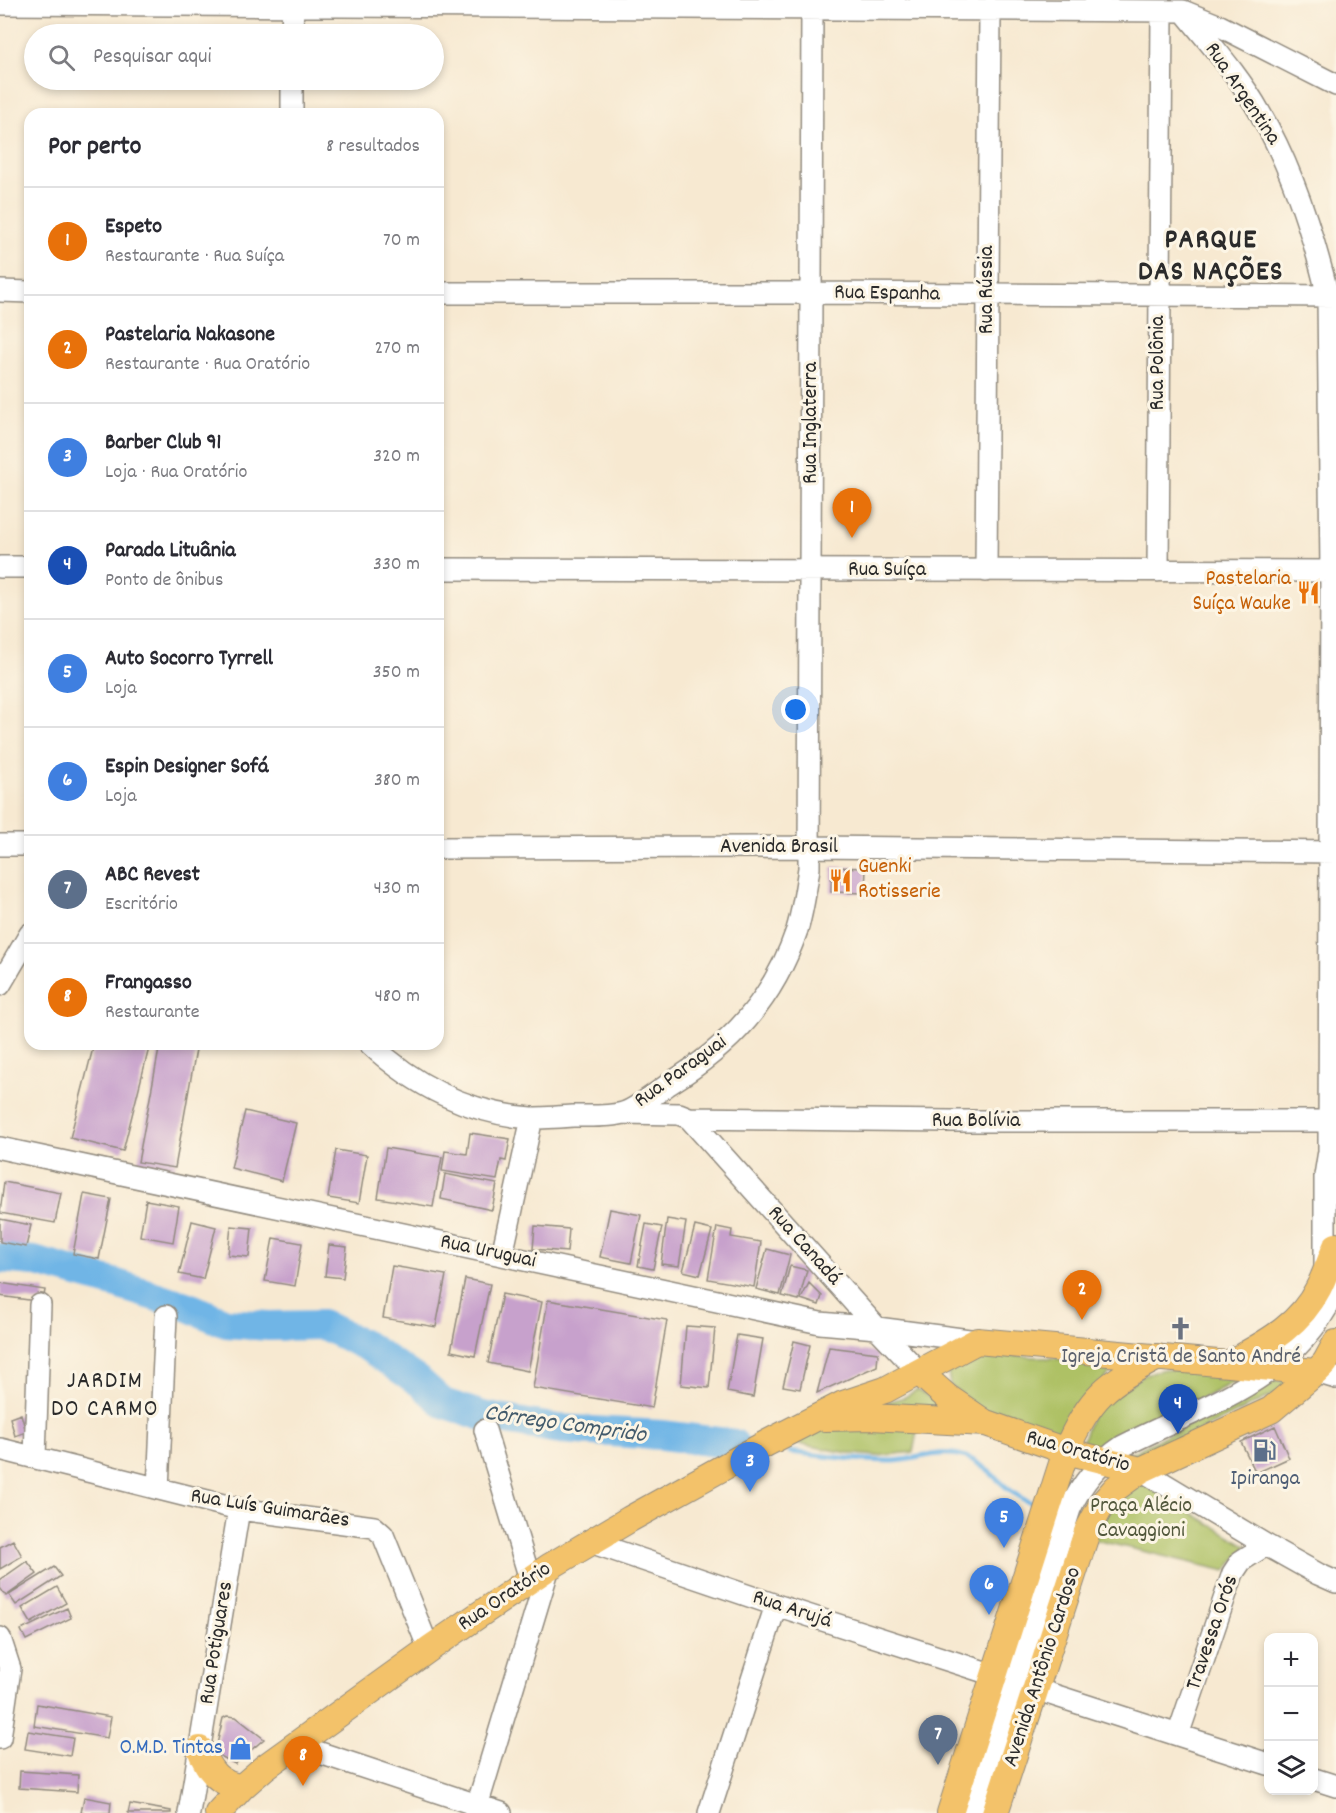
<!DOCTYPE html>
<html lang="pt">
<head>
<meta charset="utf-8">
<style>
	body { margin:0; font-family:Dekko,sans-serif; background:#f7f7f7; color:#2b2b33 }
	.controls { position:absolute; right:18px; bottom:18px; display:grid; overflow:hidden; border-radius:12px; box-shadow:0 3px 9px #0003 }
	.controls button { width:54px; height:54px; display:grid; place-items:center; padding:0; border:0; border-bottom:2px solid #e1e1e2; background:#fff; color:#2b2b33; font:30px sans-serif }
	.you { position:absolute; left:796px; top:710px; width:21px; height:21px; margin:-15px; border:4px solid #fff; border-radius:50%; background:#1a73e8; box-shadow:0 0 0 9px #1a73e833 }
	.badge { display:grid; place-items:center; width:39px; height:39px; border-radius:50%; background:#0f766e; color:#fff; font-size:20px; font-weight:700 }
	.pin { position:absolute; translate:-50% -50px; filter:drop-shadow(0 2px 3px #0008) }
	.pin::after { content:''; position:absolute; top:32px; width:21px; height:18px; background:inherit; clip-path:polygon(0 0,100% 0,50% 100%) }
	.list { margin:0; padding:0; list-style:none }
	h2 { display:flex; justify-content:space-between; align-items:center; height:78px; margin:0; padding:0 24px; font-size:26px }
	h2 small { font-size:20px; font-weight:400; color:#7c7c81 }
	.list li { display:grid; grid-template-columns:39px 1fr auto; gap:18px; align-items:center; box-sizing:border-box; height:108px; padding:0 24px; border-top:2px solid #e1e1e2 }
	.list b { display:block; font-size:22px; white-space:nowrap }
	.list p { margin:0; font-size:20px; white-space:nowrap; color:#7c7c81 }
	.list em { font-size:20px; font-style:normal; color:#7c7c81 }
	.icon { flex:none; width:33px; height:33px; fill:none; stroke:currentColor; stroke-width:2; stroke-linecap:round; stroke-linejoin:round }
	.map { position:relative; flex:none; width:1336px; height:1813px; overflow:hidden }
	.search { position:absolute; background:#fff; box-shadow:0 3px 9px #0003; left:24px; top:24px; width:420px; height:66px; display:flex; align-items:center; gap:15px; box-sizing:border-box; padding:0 21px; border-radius:33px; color:#7c7c81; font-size:22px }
	.panel { position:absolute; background:#fff; box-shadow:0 3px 9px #0003; left:24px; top:108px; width:420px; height:942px; border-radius:18px }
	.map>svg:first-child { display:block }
	.green { fill:#aec165; stroke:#6c7648; stroke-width:1.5 }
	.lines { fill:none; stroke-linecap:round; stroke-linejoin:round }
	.stream { stroke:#6fb5e6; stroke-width:5 }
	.river { stroke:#6fb5e6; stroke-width:30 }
	.building { fill:#c7a1cc }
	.minor-casing { stroke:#918a7e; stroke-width:24 }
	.major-casing { stroke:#918a7e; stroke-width:28 }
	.minor { stroke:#fff; stroke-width:21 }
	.major { stroke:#f3c26a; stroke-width:26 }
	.labels { text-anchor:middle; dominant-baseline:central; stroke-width:6; stroke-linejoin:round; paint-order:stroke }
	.street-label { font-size:22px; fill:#2b2b2b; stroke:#fcf5e5 }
	.food-label { font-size:22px; fill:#c56008; stroke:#fcf5e5; text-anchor:end }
	.worship-label { font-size:22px; fill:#5b616d; stroke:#fcf5e5 }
	.service-label { font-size:22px; fill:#4e5e75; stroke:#fcf5e5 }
	.park-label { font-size:22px; fill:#52583c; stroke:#fcf5e5 }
	.shop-label { font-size:22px; fill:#366cbe; stroke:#fcf5e5; text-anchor:end }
	.neighbourhood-label { font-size:24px; letter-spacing:1.5px; fill:#2b2b2b; stroke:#fcf5e5 }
	.water-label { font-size:24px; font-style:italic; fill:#435b6c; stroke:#fcf5e5 }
	.district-label { font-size:28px; font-weight:bold; letter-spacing:1.5px; fill:#2b2b2b; stroke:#fcf5e5 }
</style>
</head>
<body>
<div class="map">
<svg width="1336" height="1813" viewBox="0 0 1336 1813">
	<rect width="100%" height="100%" fill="#fcf5e5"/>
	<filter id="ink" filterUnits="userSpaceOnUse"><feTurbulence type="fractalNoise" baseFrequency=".0167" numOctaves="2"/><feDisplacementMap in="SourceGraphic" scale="12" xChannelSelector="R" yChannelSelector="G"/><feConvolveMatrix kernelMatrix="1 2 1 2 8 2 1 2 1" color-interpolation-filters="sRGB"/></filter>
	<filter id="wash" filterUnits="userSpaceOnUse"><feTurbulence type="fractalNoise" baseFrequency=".008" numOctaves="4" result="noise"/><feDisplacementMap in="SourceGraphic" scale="24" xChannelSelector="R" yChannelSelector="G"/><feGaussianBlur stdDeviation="1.35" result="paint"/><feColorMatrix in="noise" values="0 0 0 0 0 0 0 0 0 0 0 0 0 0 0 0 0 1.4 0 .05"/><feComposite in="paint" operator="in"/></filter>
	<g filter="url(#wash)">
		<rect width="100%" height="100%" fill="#f7e9d1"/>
		<path class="green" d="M978,1353L1107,1362L1114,1367L1061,1440L991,1418L950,1385L948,1373L950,1368Z
			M1164,1369L1236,1377V1381L1107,1448L1082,1442L1094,1409L1145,1374Z
			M1271,1381H1288L1289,1387L1145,1458L1128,1455Z
			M916,1390L920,1391L949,1412L875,1405L905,1397Z
			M918,1427L913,1452L877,1456L854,1454L787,1442L823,1428Z
			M1140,1484L1147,1486L1247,1546L1226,1571L1091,1539L1103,1516Z"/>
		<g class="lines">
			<path class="stream" d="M790,1452C824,1456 858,1461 892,1461C916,1460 942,1448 966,1457C994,1468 1006,1497 1038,1505"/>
			<path class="river" d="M0,1258L34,1261L117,1284L189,1307L226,1323L269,1326L323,1325L368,1347L421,1383L443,1403L483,1416L558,1429L662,1435L734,1444"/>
		</g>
		<g id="blocks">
			<path class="building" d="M832,867L866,868L865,893L831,892Z
				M94,1044H150L123,1151L70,1138Z
				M160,1044H197L175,1168L138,1162Z
				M245,1111L296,1123L282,1181L231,1168Z
				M470,1133L510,1139L506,1161L501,1160L497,1180L442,1171L445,1151L467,1154Z
				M386,1148L442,1157L433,1207L378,1198Z
				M336,1150L367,1155L359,1203L328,1198Z
				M445,1174L497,1184L492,1210L441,1199Z
				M4,1182L61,1193L55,1223L0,1213Z
				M84,1194L111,1199L99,1259L73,1254Z
				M146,1200L179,1206L173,1242L140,1236Z
				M610,1209L641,1215L631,1263L600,1257Z
				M0,1219L31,1225L26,1247L0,1242Z
				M667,1219L686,1222L679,1266L661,1264Z
				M192,1221L216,1227L203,1279L179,1274Z
				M646,1224L662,1227L653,1269L638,1266Z
				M231,1226L252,1228L249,1257L228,1255Z
				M535,1226L569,1229L567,1252L533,1249Z
				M695,1226L712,1230L700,1275L683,1271Z
				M717,1227L732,1230L731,1237L761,1242L754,1287L708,1279Z
				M273,1238L302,1243L295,1286L265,1281Z
				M329,1245L347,1247L343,1278L325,1276Z
				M767,1249L790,1255L780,1295L756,1289Z
				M392,1266L446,1275L436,1327L383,1318Z
				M790,1266L807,1270L799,1300L782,1296Z
				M465,1279L490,1284L475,1356L451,1351Z
				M0,1283L45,1290L43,1302L0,1296Z
				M809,1283L822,1296L819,1305L801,1299Z
				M502,1294L542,1302L528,1371L488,1363Z
				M548,1300L667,1320L652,1408L533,1388Z
				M686,1326L715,1328L709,1388L681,1385Z
				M737,1335L763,1339L753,1397L727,1392Z
				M794,1341L810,1345L800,1389L783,1386Z
				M829,1347L878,1353L877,1366L817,1393Z
				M21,1414L26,1432L15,1436L10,1418Z
				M1275,1426L1289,1458L1256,1473L1241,1442Z
				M13,1540L22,1556L0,1569V1547Z
				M27,1561L37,1574L6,1596L0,1588V1580Z
				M54,1567L61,1576L16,1605L9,1595Z
				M57,1587L66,1603L31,1623L22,1608Z
				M67,1608L71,1618L26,1640L21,1630Z
				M37,1704L111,1717L107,1738L34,1726Z
				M227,1716L236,1717L264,1739L235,1764L215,1753L223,1718Z
				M28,1731L73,1738L70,1756L25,1749Z
				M20,1771L78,1775L77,1792L19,1788Z
				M84,1797L111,1802L110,1813H81Z
				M130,1804L171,1811V1813H128Z"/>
		</g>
	</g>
	<g filter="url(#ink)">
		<use href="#blocks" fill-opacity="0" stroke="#918a7e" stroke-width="1.5"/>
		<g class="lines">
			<defs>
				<path id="minor" d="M0,4L1183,11L1220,26L1336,85
					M1186,14C1212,46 1240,77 1260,113C1293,169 1313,234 1328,296L1331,571L1329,1151L1325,1176V1268
					M292,34L293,0
					M292,114V80
					M0,291L30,292
					M438,293H812L1336,296
					M0,567H30
					M438,569L1336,571
					M986,571L990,9
					M1158,571L1162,11
					M0,845H30
					M438,848L809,847L1336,852
					M0,985L30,934
					M370,1044C415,1086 470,1114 532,1118C545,1118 559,1117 573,1116C587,1116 610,1117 623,1113C634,1110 658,1092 669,1084C730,1046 773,1001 797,930C803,910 806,889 809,868L812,0
					M623,1113L679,1114L689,1118L950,1121H1329
					M689,1118L877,1328L920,1373
					M0,1148L820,1323L877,1328L977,1341
					M502,1255L532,1118
					M1316,1372L1336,1378
					M485,1430L530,1579
					M0,1449L239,1509L374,1527L383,1535L429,1649
					M35,1457L40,1305
					M1141,1470L1266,1545L1318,1574L1336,1582
					M158,1489L166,1316
					M590,1542L776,1605L994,1675
					M0,1638L10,1669L0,1738
					M1035,1689L1268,1764
					M1178,1735L1233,1573L1241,1561L1266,1545
					M296,1745L501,1813
					M1314,1779L1336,1786
					M189,1813L239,1509
					M475,1813L549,1567
					M709,1813L776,1605
					M973,1813L1070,1509C1082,1482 1099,1462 1123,1446C1205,1404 1294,1382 1336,1290"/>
				<path id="major" d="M1230,1363C1264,1344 1299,1327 1318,1289C1325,1276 1330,1260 1336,1246
					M920,1373L947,1397L984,1422
					M825,1418L871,1417L986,1423L1066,1451L1141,1470
					M200,1749C208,1770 219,1785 242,1787
					M218,1813L242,1787L265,1767L429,1649L549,1567L630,1519L767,1443L843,1404L885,1390L977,1341L1316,1372
					M950,1813L1066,1451C1089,1397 1107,1383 1158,1357
					M995,1813L1087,1532L1102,1504L1116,1488L1141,1470L1271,1410L1316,1372L1325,1363L1336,1343"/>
			</defs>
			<use href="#minor" class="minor-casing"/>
			<use href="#major" class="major-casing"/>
			<use href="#minor" class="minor"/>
			<use href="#major" class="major"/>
		</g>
	</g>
	<defs>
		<symbol id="restaurant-bare" viewBox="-9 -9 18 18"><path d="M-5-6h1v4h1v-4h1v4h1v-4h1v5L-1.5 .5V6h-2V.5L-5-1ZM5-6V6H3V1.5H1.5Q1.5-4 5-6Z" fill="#e8710a" stroke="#fcf5e5" stroke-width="2.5" paint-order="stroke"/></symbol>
		<symbol id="church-bare" viewBox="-9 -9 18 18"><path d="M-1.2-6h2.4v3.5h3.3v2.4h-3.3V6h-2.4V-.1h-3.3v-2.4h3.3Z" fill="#6b7280" stroke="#fcf5e5" stroke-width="2.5" paint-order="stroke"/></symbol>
		<symbol id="fuel-bare" viewBox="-9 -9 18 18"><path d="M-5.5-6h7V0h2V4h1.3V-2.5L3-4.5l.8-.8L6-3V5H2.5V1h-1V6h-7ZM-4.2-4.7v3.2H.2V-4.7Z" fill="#5c6f8a" stroke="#fcf5e5" stroke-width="2.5" paint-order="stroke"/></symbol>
		<symbol id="shop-bare" viewBox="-9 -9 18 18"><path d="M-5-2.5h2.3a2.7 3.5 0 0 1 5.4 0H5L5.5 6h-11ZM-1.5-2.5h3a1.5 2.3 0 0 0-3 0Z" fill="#3f7fe0" stroke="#fcf5e5" stroke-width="2.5" paint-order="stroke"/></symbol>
	</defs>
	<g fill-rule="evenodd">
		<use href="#restaurant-bare" x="1292" y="576" width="33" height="33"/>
		<use href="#restaurant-bare" x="824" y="864" width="33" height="33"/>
		<use href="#church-bare" x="1164" y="1312" width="33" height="33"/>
		<use href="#fuel-bare" x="1248" y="1434" width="33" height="33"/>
		<use href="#shop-bare" x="224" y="1732" width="33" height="33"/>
	</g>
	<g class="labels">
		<g class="street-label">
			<text transform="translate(1242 94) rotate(56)">Rua Argentina</text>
			<text transform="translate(987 290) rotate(-90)">Rua Rússia</text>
			<text transform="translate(887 294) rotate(1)">Rua Espanha</text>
			<text transform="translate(1158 363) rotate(-90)">Rua Polônia</text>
			<text transform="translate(811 423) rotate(-90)">Rua Inglaterra</text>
			<text x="887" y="570">Rua Suíça</text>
			<text x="779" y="847">Avenida Brasil</text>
			<text transform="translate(681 1072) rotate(-36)">Rua Paraguai</text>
			<text x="976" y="1121">Rua Bolívia</text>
			<text transform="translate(804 1246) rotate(48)">Rua Canadá</text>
			<text transform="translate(488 1252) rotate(12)">Rua Uruguai</text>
			<text transform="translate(1078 1452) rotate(16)">Rua Oratório</text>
			<text transform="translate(270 1509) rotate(9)">Rua Luís Guimarães</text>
			<text transform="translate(505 1597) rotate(-34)">Rua Oratório</text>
			<text transform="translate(792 1610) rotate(18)">Rua Arujá</text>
			<text transform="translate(1213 1633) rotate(-71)">Travessa Orós</text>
			<text transform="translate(217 1643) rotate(-81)">Rua Potiguares</text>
			<text transform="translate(1043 1667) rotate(-72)">Avenida Antônio Cardoso</text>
		</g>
		<g class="food-label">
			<text x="1291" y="579">Pastelaria<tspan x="1291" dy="25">Suíça Wauke</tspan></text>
			<text x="858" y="867" text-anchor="start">Guenki<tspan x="858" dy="25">Rotisserie</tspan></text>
		</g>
		<g class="worship-label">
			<text x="1181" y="1357">Igreja Cristã de Santo André</text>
		</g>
		<g class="service-label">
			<text x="1265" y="1479">Ipiranga</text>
		</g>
		<g class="park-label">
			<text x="1141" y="1506">Praça Alécio<tspan x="1141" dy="25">Cavaggioni</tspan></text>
		</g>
		<g class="shop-label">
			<text x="223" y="1748">O.M.D. Tintas</text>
		</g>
		<g class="neighbourhood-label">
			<text x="105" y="1382">JARDIM<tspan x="105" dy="28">DO CARMO</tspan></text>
		</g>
		<g class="water-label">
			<text transform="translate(565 1425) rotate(8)">Córrego Comprido</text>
		</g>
		<g class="district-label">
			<text x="1211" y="242">PARQUE<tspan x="1211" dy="32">DAS NAÇÕES</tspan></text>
		</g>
	</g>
</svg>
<div class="controls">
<button>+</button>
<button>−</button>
<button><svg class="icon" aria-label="layers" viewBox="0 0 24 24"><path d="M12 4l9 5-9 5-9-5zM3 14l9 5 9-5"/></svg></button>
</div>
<div class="you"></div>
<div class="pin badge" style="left:852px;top:538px;background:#e8710a">1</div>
<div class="pin badge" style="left:1082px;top:1320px;background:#e8710a">2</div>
<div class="pin badge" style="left:750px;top:1492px;background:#3f7fe0">3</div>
<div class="pin badge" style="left:1178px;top:1434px;background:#1a4fb4">4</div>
<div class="pin badge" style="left:1004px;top:1548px;background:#3f7fe0">5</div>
<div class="pin badge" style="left:989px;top:1615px;background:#3f7fe0">6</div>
<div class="pin badge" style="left:938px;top:1765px;background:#5c6f8a">7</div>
<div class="pin badge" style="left:303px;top:1786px;background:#e8710a">8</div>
<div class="search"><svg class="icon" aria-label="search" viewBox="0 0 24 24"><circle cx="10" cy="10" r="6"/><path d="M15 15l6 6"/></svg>Pesquisar aqui</div>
<section class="panel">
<h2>Por perto<small>8 resultados</small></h2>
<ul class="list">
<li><span class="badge" style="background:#e8710a">1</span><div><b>Espeto</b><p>Restaurante · Rua Suíça</p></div><em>70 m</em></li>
<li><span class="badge" style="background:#e8710a">2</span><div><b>Pastelaria Nakasone</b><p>Restaurante · Rua Oratório</p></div><em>270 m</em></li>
<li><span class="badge" style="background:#3f7fe0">3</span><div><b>Barber Club 91</b><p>Loja · Rua Oratório</p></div><em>320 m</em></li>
<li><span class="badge" style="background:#1a4fb4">4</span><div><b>Parada Lituânia</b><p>Ponto de ônibus</p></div><em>330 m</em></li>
<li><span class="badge" style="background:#3f7fe0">5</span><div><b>Auto Socorro Tyrrell</b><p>Loja</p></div><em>350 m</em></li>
<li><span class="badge" style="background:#3f7fe0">6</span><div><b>Espin Designer Sofá</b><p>Loja</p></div><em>380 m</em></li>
<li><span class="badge" style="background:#5c6f8a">7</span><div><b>ABC Revest</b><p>Escritório</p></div><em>430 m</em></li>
<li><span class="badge" style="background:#e8710a">8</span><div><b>Frangasso</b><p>Restaurante</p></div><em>480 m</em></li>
</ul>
</section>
</div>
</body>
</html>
